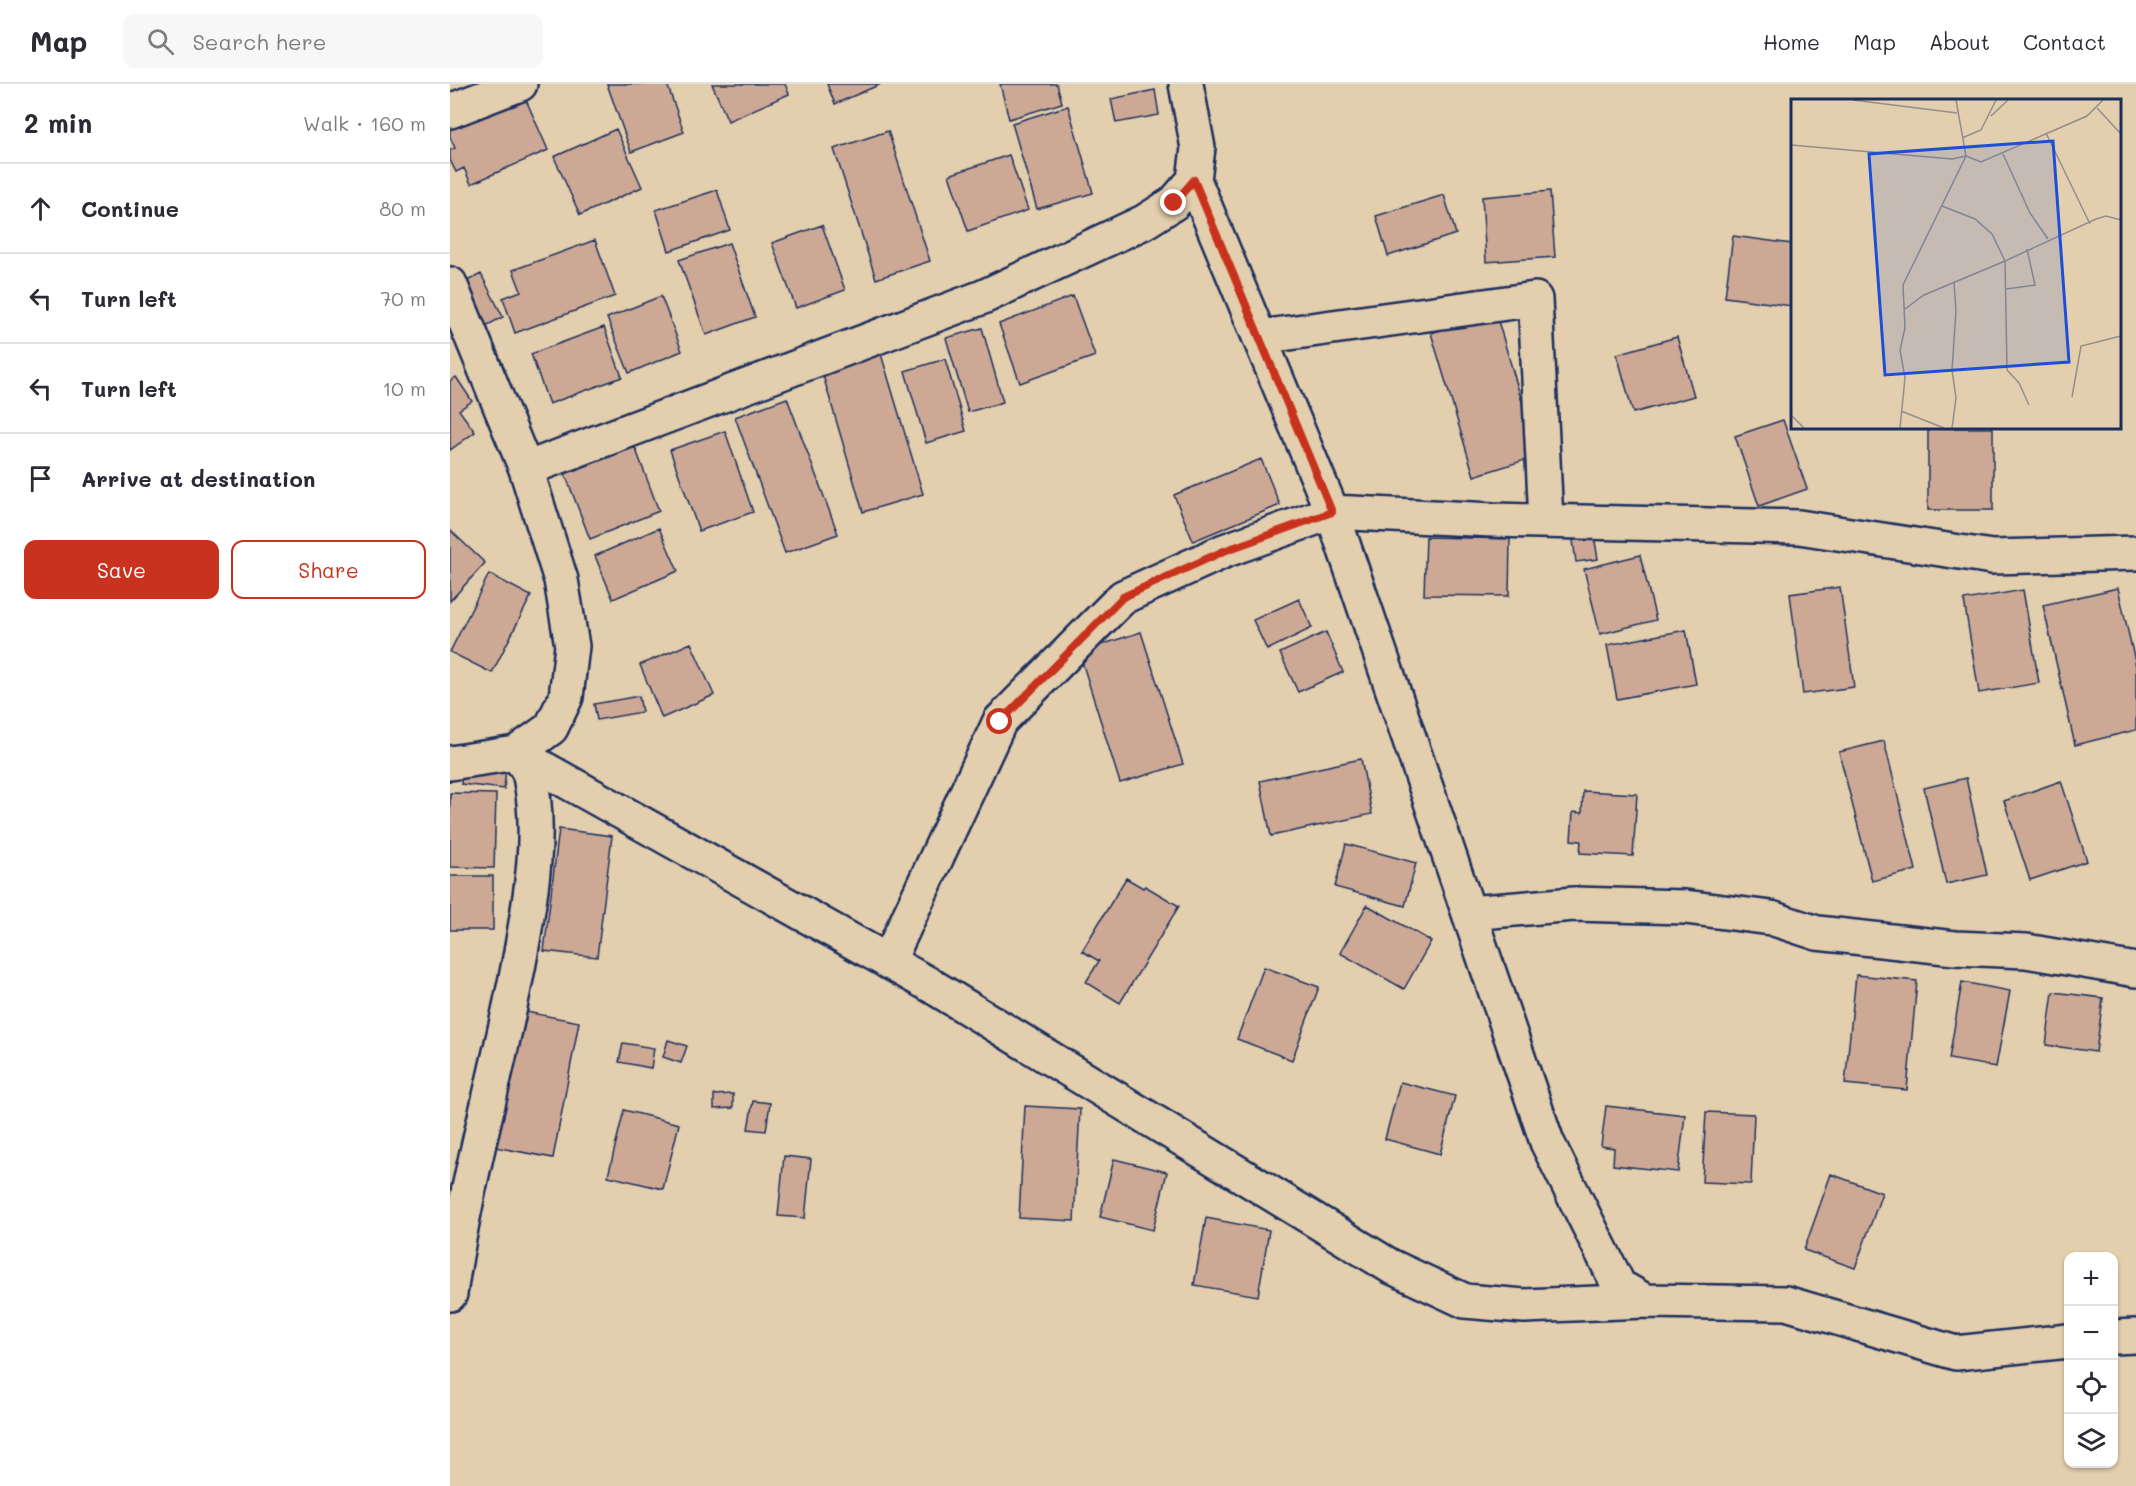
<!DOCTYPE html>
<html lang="en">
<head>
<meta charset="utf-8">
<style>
	body { margin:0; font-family:Mali,sans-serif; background:#f7f7f7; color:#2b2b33 }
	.controls { position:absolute; right:18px; bottom:18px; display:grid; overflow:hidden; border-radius:12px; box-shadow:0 2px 4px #0004 }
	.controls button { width:54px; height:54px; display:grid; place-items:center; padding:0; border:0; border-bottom:2px solid #e1e1e2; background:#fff; color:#2b2b33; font:30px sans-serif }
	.stop { position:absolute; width:18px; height:18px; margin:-14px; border:4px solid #c8321e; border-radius:50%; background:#fff }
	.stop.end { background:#c8321e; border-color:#fff; box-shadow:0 2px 6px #0008 }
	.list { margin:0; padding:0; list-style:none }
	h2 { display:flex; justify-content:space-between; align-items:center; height:78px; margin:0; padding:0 24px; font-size:26px }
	h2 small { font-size:20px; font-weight:400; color:#7c7c81 }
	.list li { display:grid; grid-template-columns:39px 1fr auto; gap:18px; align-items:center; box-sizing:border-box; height:90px; padding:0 24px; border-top:2px solid #e1e1e2 }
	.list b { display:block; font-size:22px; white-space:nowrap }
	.list em { font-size:20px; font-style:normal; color:#7c7c81 }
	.actions { display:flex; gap:12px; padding:18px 24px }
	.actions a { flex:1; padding:14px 0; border:2px solid #c8321e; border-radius:12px; text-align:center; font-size:21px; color:#c8321e }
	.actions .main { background:#c8321e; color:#fff }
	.icon { flex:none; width:33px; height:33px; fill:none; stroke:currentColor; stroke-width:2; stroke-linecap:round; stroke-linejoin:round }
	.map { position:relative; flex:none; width:1686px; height:1402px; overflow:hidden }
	header { display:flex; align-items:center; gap:36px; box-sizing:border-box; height:84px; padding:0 30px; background:#fff; border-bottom:2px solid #e1e1e2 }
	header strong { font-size:28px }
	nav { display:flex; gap:33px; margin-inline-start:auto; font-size:21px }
	.search { width:420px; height:54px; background:#f7f7f7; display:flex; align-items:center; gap:15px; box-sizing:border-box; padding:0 21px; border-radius:12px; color:#7c7c81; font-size:22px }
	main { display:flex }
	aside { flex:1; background:#fff }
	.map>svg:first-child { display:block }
	.building { fill:#cda995; stroke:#1b2f5e; stroke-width:1.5 }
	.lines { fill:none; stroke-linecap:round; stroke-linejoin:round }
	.minor-casing { stroke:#1b2f5e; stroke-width:38 }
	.minor { stroke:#e3cead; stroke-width:33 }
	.route { stroke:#c8321e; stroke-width:8 }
	.inset-road { fill:none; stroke:#938e8d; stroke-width:1.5 }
	.view { fill:#1d4ed8; fill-opacity:0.15; stroke:#1d4ed8; stroke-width:3 }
	.inset-edge { fill:none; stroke:#1b2f5e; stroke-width:3 }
</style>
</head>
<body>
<header>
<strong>Map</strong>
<div class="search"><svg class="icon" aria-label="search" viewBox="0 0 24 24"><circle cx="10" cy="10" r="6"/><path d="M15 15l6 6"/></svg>Search here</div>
<nav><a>Home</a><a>Map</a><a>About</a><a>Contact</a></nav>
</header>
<main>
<aside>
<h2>2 min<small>Walk · 160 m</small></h2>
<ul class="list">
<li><svg class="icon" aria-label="ahead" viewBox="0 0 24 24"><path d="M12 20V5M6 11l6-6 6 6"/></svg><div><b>Continue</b></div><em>80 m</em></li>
<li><svg class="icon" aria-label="left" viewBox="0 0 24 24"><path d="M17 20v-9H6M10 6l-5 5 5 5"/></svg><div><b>Turn left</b></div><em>70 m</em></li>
<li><svg class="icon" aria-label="left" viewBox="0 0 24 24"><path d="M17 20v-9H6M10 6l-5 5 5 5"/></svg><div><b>Turn left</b></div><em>10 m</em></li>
<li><svg class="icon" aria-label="arrive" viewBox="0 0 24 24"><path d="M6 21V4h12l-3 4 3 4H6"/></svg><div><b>Arrive at destination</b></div></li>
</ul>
<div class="actions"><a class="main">Save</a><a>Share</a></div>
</aside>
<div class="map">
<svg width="1686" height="1402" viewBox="0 0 1686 1402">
	<rect width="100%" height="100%" fill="#e3cead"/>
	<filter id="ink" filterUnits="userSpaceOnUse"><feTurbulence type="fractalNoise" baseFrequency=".0167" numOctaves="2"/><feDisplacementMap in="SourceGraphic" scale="12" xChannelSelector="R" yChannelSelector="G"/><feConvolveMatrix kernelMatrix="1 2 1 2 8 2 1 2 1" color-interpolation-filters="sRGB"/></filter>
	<g filter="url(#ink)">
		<path class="building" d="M157,0H217L234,48L181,68Z
			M262,0H335L339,10L278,37Z
			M377,0H431L385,20Z
			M550,0H607L612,19L559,35Z
			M705,6L709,31L666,39L661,15Z
			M73,9L98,66L21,100L14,84L6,88L0,76V66L5,64L0,53V43Z
			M618,22L643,109L587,125L562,39Z
			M166,45L192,103L130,131L104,73Z
			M438,47L480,177L426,195L384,65Z
			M559,71L578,126L518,147L499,91Z
			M267,106L280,146L219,167L206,126Z
			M1100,107L1105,173L1036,178L1032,113Z
			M994,111L1006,150L938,172L926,132Z
			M372,141L395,206L346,224L322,159Z
			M1283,152L1342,160V222L1275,213Z
			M145,156L165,212L65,249L53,214L71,207L63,186Z
			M279,159L305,233L256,251L229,176Z
			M31,190L53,233L32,244L9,201Z
			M211,212L232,267L179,289L157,234Z
			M623,212L645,272L570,299L549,240Z
			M1046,230L1088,372L1024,392L981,249Z
			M154,243L172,293L99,320L81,270Z
			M532,244L553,318L518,328L496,254Z
			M1227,253L1244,312L1183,329L1167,270Z
			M431,270L473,410L413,428L372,288Z
			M495,275L516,347L476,359L455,287Z
			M6,293L22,317L9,326L25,348L0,366V297Z
			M337,314L388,450L335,469L285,333Z
			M1333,336L1357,405L1309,422L1285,352Z
			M1478,344H1543V426H1478Z
			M275,347L303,428L249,447L220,366Z
			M185,363L209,427L140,455L115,390Z
			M811,375L830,421L743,457L724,411Z
			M209,444L228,487L163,515L145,472Z
			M0,446L35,479L0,517Z
			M1143,446L1148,475L1126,478L1122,449Z
			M976,453L1060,455L1059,512L974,511Z
			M1190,471L1206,536L1150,550L1134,485Z
			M39,490L81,512L42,589L0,568Z
			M1390,503L1404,603L1353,610L1340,510Z
			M1668,504L1686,582V646L1625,661L1593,521Z
			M1573,506L1589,599L1529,609L1514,516Z
			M849,515L862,544L817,566L803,536Z
			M1236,546L1246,600L1167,615L1157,561Z
			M691,548L733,680L670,699L629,568Z
			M876,548L893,588L848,608L830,569Z
			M241,559L264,611L212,634L190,581Z
			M189,612L192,628L147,636L144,620Z
			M1434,657L1466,786L1422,797L1389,668Z
			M911,675L922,730L821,752L810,697Z
			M13,678L56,683L54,705L11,700Z
			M1516,694L1537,791L1496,800L1474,704Z
			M1611,697L1637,777L1580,796L1554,717Z
			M1133,707L1187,710L1183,772L1130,769L1131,757L1121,756L1123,728L1132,729Z
			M0,709L46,710L44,784L0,783Z
			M109,745L162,752L147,873L94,867Z
			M896,760L966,779L955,822L885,803Z
			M0,792H43V846H0Z
			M676,794L693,804L695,802L729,822L670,919L636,898L649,877L632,867Z
			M917,821L981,857L954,905L890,869Z
			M814,883L869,903L842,976L787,955Z
			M1406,891L1467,897L1457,1006L1395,1000Z
			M1512,898L1560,907L1546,983L1499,975Z
			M1603,908L1653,914L1646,968L1596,961Z
			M71,927L129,938L103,1074L45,1063Z
			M218,956L237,962L231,979L213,973Z
			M173,959L204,964L201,984L169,978Z
			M950,998L1005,1012L990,1070L935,1055Z
			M283,1010V1024L264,1025V1011Z
			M303,1017L320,1019L316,1047L298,1045Z
			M575,1022L630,1025L624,1137L569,1134Z
			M1156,1022L1235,1031L1228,1088L1163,1081L1164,1064L1151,1062Z
			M174,1026L229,1040L213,1105L158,1092Z
			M1256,1028L1304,1030L1301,1100L1252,1098Z
			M334,1072L361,1075L355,1134L328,1132Z
			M664,1075L717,1088L703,1146L650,1133Z
			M1381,1090L1432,1109L1405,1184L1354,1166Z
			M756,1134L819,1146L808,1212L744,1201Z"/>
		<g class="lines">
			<defs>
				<path id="minor" d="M736,0L748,64L744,96L882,428L1043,436L1349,443L1542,473L1686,469
					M0,27L70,0
					M0,200L76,385L111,496L122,562L116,613L101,644L66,669L0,679
					M810,253L1085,215L1096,436
					M76,385L533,213L694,138L724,119L744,96
					M66,669L482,902L940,1182L1015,1217L1074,1222L1195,1217L1336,1219L1506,1269L1618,1257
					M1019,829L1124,820L1235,823L1321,834L1367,849L1505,864L1576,867L1686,886
					M438,878L550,637L673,513L774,467L882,428L1097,1058L1169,1202L1195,1217
					M0,1210C16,1095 50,983 71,868C81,811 92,749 80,692C78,684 71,676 66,669
					M1664,1253L1686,1252"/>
			</defs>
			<use href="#minor" class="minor-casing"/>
			<use href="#minor" class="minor"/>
		</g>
	</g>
	<g class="lines" filter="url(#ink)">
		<path class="route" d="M550,638L673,513L774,467L882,428L744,96L724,119"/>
	</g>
	<g transform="translate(1341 15)">
		<rect width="330" height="330" fill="#e3cead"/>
		<path class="inset-road" d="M62,1L166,14M165,1L175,57L190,63L296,17L312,1M306,9L330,35M200,17L217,1M255,34L299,125M171,39L190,31L205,1M0,46L161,60L175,57M212,55L239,114L257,140M215,190L244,186L236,150M114,210L133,196L214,162L201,135L184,120L151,107M281,298L290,247L330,237M238,306L228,284L216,271L214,162L305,120L315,117L330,121M110,312L153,329M0,316L13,329M109,329L114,279L109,251L114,229L112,186L175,57M161,329L165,299L161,271L165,212L163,183"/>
		<path class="view" d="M262,42L278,263L94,276L78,55Z"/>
		<rect width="330" height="330" class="inset-edge"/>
	</g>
</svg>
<div class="controls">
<button>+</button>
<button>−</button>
<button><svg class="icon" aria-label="locate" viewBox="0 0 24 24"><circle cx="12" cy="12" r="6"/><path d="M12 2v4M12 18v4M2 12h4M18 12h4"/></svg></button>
<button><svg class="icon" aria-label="layers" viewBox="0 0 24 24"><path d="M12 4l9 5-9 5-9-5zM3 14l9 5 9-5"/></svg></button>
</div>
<div class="stop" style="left:550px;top:638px"></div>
<div class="stop end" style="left:724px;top:119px"></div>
</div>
</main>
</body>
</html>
